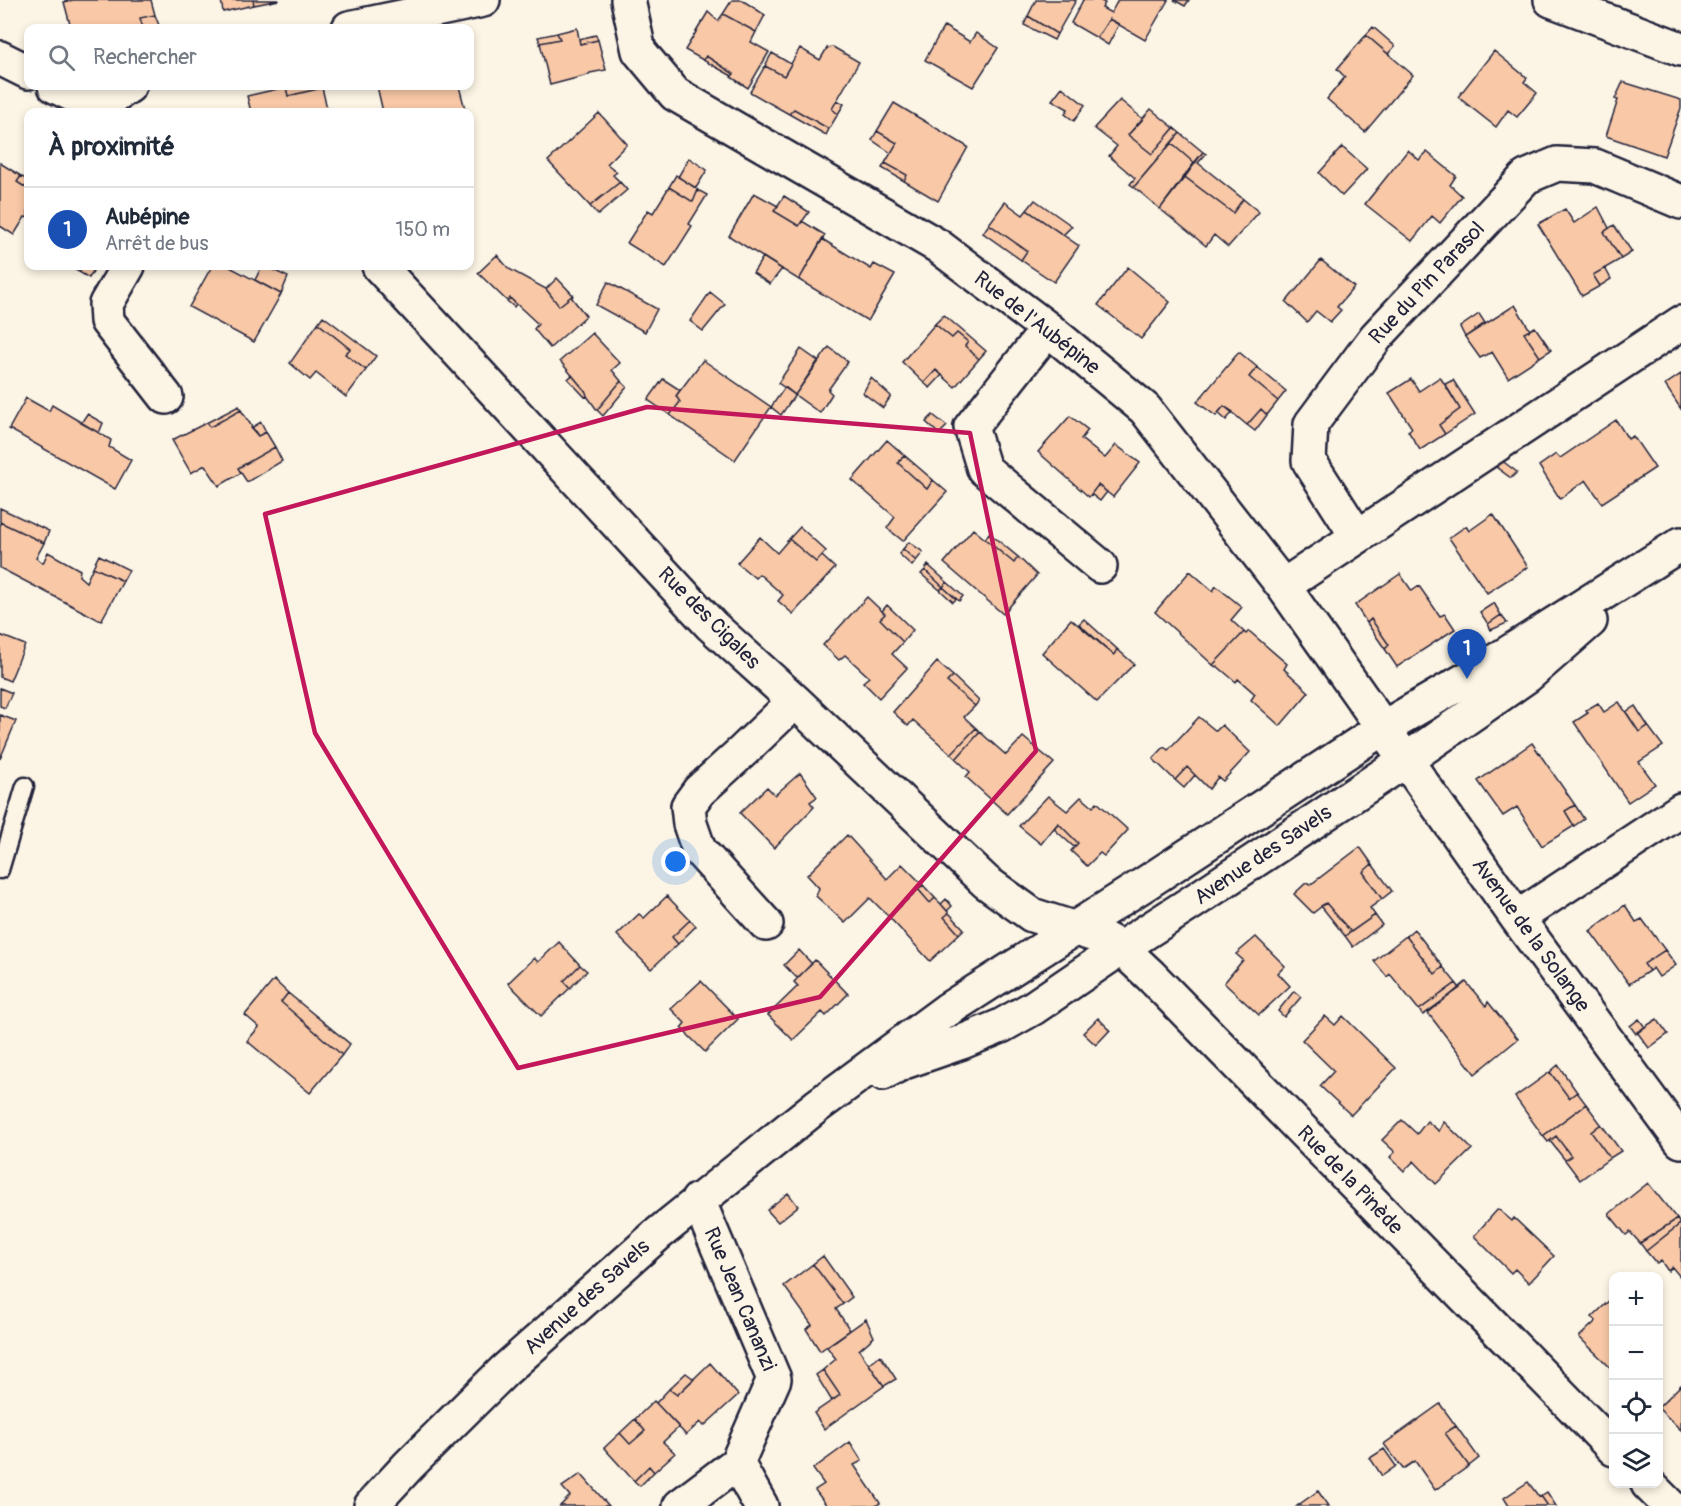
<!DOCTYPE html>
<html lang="fr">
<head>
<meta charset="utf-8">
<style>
	body { margin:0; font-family:Pangolin,sans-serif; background:#f2f2f3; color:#1f2937 }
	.controls { position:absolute; right:18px; bottom:18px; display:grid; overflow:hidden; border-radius:12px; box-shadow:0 3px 9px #0003 }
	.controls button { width:54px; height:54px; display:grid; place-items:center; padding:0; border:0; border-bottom:2px solid #e0e1e3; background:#fff; color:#1f2937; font:30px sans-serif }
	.you { position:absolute; left:676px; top:862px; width:21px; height:21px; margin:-15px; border:4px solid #fff; border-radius:50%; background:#1a73e8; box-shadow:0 0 0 9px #1a73e833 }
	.badge { display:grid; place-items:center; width:39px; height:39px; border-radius:50%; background:#1f6fb2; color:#fff; font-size:20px; font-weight:700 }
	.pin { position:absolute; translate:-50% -50px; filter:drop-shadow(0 2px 3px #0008) }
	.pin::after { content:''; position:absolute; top:32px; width:21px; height:18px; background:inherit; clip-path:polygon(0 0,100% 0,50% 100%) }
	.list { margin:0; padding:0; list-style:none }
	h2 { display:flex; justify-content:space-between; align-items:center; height:78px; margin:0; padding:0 24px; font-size:26px }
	h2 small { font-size:20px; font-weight:400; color:#747a83 }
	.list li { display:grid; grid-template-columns:39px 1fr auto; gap:18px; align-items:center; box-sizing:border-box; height:84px; padding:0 24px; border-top:2px solid #e0e1e3 }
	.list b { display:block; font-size:22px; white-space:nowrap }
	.list p { margin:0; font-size:20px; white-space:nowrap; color:#747a83 }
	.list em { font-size:20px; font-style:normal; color:#747a83 }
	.icon { flex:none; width:33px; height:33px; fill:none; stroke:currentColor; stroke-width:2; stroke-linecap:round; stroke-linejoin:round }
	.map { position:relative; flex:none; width:1681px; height:1506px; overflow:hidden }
	.search { position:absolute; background:#fff; box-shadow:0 3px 9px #0003; left:24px; top:24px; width:450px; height:66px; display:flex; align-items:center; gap:15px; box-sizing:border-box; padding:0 21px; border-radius:12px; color:#747a83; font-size:22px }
	.panel { position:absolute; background:#fff; box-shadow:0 3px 9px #0003; left:24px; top:108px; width:450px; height:162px; border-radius:12px }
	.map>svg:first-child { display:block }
	.building { fill:#f8c8a7; stroke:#22223b; stroke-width:1.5 }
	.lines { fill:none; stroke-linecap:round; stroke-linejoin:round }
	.lane-casing { stroke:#22223b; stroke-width:21 }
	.street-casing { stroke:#22223b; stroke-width:38 }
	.lane { stroke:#fcf5e5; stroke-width:16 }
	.street { stroke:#fcf5e5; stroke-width:33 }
	.marked { fill:none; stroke:#c2185b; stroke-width:4.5; stroke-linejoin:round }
	.labels { text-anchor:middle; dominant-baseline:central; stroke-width:6; stroke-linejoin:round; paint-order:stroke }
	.street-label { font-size:21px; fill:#22223b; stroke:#fcf5e5 }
</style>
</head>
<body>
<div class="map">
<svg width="1681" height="1506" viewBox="0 0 1681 1506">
	<rect width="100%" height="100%" fill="#fcf5e5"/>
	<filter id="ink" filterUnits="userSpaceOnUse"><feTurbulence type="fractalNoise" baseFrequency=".0167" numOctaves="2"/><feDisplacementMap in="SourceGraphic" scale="12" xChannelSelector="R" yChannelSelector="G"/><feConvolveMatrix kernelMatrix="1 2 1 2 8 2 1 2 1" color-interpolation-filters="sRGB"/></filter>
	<g filter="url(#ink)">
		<path class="building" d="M73,0H151L155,15L140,18L143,28H71L64,2Z
			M221,0H253L254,5L223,12Z
			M253,0H279L254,5Z
			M732,0H742L765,15L756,32L723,14Z
			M1036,0H1076L1057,34L1028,16Z
			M1083,0H1099L1105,3L1102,8L1111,13L1118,0H1168L1145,40L1109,19L1097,38L1071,23Z
			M1174,0H1189L1185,6Z
			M708,12L718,21L723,14L756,32L751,42L769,52L748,88L731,77L734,74L706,56L703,60L685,50Z
			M155,15L160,28H143L140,18Z
			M1028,16L1057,34L1054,40L1024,25Z
			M1109,19L1119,24L1108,45L1097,38Z
			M944,26L970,42L976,33L998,48L973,87L925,60Z
			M1373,27L1395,46L1388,54L1366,35Z
			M577,28L580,44L598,40L606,70L590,73L588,75L550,85L540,43L560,39L557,33Z
			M557,33L560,39L540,43L538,37Z
			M596,35L598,40L580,44L579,39Z
			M1366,35L1413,75L1365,132L1327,99L1345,77L1337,69Z
			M833,47L859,62L832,109L838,114L829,129L794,109L789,114L750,92L765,66L784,76L800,48L820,60L827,48Z
			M1494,51L1527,78L1524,82L1537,93L1517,117L1508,110L1496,127L1458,97Z
			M772,53L791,64L784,76L765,66Z
			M706,56L734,74L732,76L703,60Z
			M1623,82L1681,100V108L1664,156L1606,136L1618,100L1615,99Z
			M290,86H321L322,88L288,96L286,87Z
			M377,86H459L465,109L452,112H383Z
			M286,87L288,96L322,88L328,112H251L247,96Z
			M1062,87L1085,105L1074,121L1065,114L1068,109L1052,100Z
			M837,100L844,104L838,114L832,109Z
			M1120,100L1143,119L1128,135L1152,154L1174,128L1180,133L1134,187L1130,184L1135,178L1109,156L1117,146L1094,128Z
			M894,103L968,147L938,201L904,181L907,175L885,163L897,143L877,131Z
			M794,109L829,129L826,135L789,114Z
			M1151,109L1174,128L1152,154L1128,135Z
			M599,113L627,144L607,164L617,172L613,175L620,182L590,206L548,161Z
			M877,131L897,143L891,153L872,140Z
			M1180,133L1203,152L1194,163L1171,143Z
			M1171,143L1194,163L1160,209L1134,187Z
			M1342,147L1367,169L1342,196L1319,173Z
			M1408,150L1419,160L1427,152L1456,176L1450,185L1462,196L1440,223L1432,216L1412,241L1365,204Z
			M1203,152L1206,154L1198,163L1243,199L1233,213L1185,177Z
			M689,158L707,170L696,188L678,177Z
			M0,163L21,176L17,182L28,189V218L25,217L14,235L0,226Z
			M885,163L907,175L904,181L882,168Z
			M676,175L698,190L693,202L669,187Z
			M21,176L28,181V189L17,182Z
			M1185,177L1233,213L1243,199L1259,212L1228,247L1214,235L1206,246L1160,209Z
			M620,182L627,190L598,215L590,206Z
			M669,187L693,202L698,190L707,195L689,224L692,226L666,267L627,243L648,210L653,213Z
			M754,193L778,206L774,211L799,226L802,221L825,235L799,280L729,236Z
			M784,196L809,212L799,226L774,211Z
			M1035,200L1072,226L1063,235L1027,210Z
			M1005,202L1023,215L1027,210L1079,246L1054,282L1021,260L1027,251L989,224Z
			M1598,207L1609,228L1604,232L1621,259L1593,275L1600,286L1582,296L1538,224L1565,209L1574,223Z
			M989,224L1027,251L1021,260L983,233Z
			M1614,225L1632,252L1621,259L1604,232Z
			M822,239L871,269L874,264L895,275L868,321L799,280Z
			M497,255L509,269L546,289L559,306L573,295L572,298L586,316L550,348L534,329L538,324L510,298L507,301L478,273Z
			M763,257L782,269L770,284L753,273Z
			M1321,260L1354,287L1337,307L1341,310L1330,322L1316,311L1307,322L1286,302Z
			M68,266H83L79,272Z
			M83,266H96L89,278L79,272Z
			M212,266H228L281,294L254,342L189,307Z
			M262,266H265L288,277L281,294L255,280Z
			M1128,267L1170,302L1141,339L1098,305Z
			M1605,268L1611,279L1600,286L1593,275Z
			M557,278L573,295L559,306L546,289Z
			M608,282L657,309L645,332L596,305Z
			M710,292L725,304L703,331L690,321Z
			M510,298L516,304L514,307L507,301Z
			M1515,305L1530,330L1524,333L1540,357L1508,378L1492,352L1480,358L1465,337Z
			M1479,314L1485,323L1465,337L1460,327Z
			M944,315L986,351L979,359L965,346L968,342L957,333L952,338L935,324Z
			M323,316L376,356L366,370L345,354L350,349L318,323Z
			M318,323L350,349L345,354L366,370L346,397L316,373L310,380L290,363Z
			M935,324L952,338L957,333L968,342L965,346L979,359L955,387L936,370L924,383L902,362Z
			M1535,327L1551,350L1540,357L1524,333Z
			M592,333L620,363L612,370L621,381L597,410L587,396L586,392L560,361Z
			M829,347L848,362L828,390L832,394L820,413L795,395Z
			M801,349L818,361L795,395L778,383Z
			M1239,352L1257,367L1249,377L1278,401L1267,415L1261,409L1247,425L1224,406L1216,416L1197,402Z
			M703,360L771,407L735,460L670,415L680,402L676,396Z
			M1257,367L1286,391L1278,401L1249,377Z
			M936,370L942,375L930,388L924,383Z
			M1681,374V409L1665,385Z
			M572,375L586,392L587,396L585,397L568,379Z
			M1440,377L1460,409L1439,425L1445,434L1420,450L1408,431L1412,428L1389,393L1411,379L1419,391Z
			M871,378L891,396L883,408L863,393Z
			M663,379L680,390L676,396L680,402L670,415L648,400Z
			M1453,380L1475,414L1445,434L1439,425L1460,409L1445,384Z
			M621,381L627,387L603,416L597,410Z
			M785,387L795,395L781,415L771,407Z
			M26,398L49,411L52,405L99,433L111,440L109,447L131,460L115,489L9,429Z
			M239,406L241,410L210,427L206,423Z
			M1224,406L1233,412L1226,420L1218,413Z
			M1261,409L1267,415L1255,431L1247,425Z
			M241,410L258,436L266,432L275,447L238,468L241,473L219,486L205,465L191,473L172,440L206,423L210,427Z
			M87,414L103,423L99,433L81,423Z
			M933,415L947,426L939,434L926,422Z
			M1070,416L1088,430L1081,439L1105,458L1116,445L1140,463L1113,497L1098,485L1089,497L1038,452Z
			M1616,420L1628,439L1633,436L1655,468L1602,503L1586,480L1560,499L1539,466L1556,454L1560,458Z
			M261,422L266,432L258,436L251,428Z
			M887,440L904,455L898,463L927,489L933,480L947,492L903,541L887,528L895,517L852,480Z
			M275,447L282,461L247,482L238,468Z
			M904,455L933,480L927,489L898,463Z
			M1501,460L1517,472L1511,478L1496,467Z
			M1098,485L1107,492L1100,501L1091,494Z
			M0,508L49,531L44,543L0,522Z
			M1493,514L1528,567L1487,593L1449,538L1466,526L1469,531Z
			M0,522L44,543L36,558L43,563L48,552L80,570L79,576L86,582L93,567L123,581L101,621L0,568Z
			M800,527L826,551L816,562L789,539Z
			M973,529L1014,563L1018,557L1037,575L1003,614L944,563Z
			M989,533L1018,557L1014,563L985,539Z
			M760,537L777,553L789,539L816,562L822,556L835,568L793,614L778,601L783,595L759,574L755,578L737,563Z
			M909,542L923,552L916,561L903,549Z
			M903,549L916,561L912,566L899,554Z
			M99,555L129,570L123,581L93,567Z
			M928,565L947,582L943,587L925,570Z
			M925,570L943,587L940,590L921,574Z
			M1190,571L1213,591L1216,586L1242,607L1231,620L1244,632L1213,665L1155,612Z
			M1400,574L1412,591L1419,586L1440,616L1445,614L1455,629L1397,667L1385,649L1389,645L1371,619L1367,623L1355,605Z
			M947,582L963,596L959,601L943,587Z
			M943,587L956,599L953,602L940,590Z
			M867,597L885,614L880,619L903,642L892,654L907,668L879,698L863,682L869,677L845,655L839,660L823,645Z
			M1494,603L1501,615L1488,624L1480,612Z
			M887,605L913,630L903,642L880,619L885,614L882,611Z
			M1501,615L1507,623L1491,630L1488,624Z
			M1071,619L1114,655L1117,649L1134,664L1097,702L1042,653Z
			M1084,619L1117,649L1114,655L1079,624Z
			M1371,619L1389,645L1385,649L1367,623Z
			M1249,631L1287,664L1284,669L1309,692L1280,726L1251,700L1255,694L1238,679L1236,682L1217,666L1216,667L1213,665L1244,632L1246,634Z
			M0,635L25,645L10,681L0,677Z
			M937,662L953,676L947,682L975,706L964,717L976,728L951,754L913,720L908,726L893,712Z
			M953,676L979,701L975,706L947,682Z
			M0,688L12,693L5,708L0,706Z
			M1619,702L1639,732L1648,726L1663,746L1639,762L1655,784L1628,802L1574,722L1588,713L1586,710L1598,703L1604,712Z
			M1635,706L1648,726L1639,732L1626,712Z
			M0,715L16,721L0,759Z
			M1199,717L1216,731L1222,725L1250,752L1223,781L1218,777L1209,789L1187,767L1175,780L1153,759L1164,747L1168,750Z
			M976,728L980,732L956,759L951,754Z
			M980,732L1006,755L1023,737L1054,763L1007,814L966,777L970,772L956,759Z
			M1532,743L1575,805L1565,811L1574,826L1542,846L1517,807L1503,816L1478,781Z
			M1187,767L1195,775L1184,788L1175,780Z
			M800,773L817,797L810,802L814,807L774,848L740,813L767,787L775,795Z
			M1048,796L1067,811L1081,797L1093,807L1097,802L1128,830L1104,856L1100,853L1087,866L1071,851L1078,843L1058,823L1041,844L1019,826Z
			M1575,805L1584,819L1574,826L1565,811Z
			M1058,823L1078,843L1074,847L1054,829Z
			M847,835L887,879L902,864L923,885L889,917L870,898L845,923L816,896L819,888L807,875Z
			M1360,847L1372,864L1363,872L1382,899L1370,908L1375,915L1351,932L1326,903L1313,913L1294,894L1306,883L1310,885Z
			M1372,864L1392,891L1382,899L1363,872Z
			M923,885L935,898L930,903L918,889Z
			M918,889L930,903L935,898L941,904L949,913L944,917L959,934L930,961L889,917Z
			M667,896L690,920L672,937L678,944L651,969L617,935L639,914L644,918Z
			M946,899L952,906L947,911L941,904Z
			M1326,903L1351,932L1345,936L1321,906Z
			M1625,905L1636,922L1642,919L1665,950L1644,964L1649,971L1629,984L1590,931Z
			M949,913L964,929L959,934L944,917Z
			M1375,915L1382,925L1353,947L1345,936Z
			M690,920L696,926L678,944L672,937Z
			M1414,929L1443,967L1435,974L1406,936Z
			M1406,936L1435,974L1443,967L1456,983L1419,1010L1390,974L1387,977L1374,961Z
			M1256,937L1285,966L1278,973L1290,986L1259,1015L1224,983L1243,960L1236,954Z
			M559,942L580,965L564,981L570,988L541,1016L508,983L534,958L538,962Z
			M799,950L812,964L797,978L784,965Z
			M1665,950L1676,965L1659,977L1653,968L1649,971L1644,964Z
			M815,960L848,994L826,1016L822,1012L793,1040L768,1015L798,986L794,982Z
			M580,965L587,971L570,988L564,981Z
			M274,980L288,993L281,1002L342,1055L310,1093L247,1041L259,1027L245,1015Z
			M701,981L738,1019L705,1052L681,1028L685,1023L671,1009Z
			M1466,982L1486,1006L1488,1002L1518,1039L1475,1074L1428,1013Z
			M1456,983L1460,988L1423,1015L1419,1010Z
			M1294,991L1301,997L1284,1017L1278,1011Z
			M288,993L350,1044L342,1055L281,1002Z
			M1325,1016L1335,1025L1343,1016L1396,1068L1351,1115L1320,1086L1334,1071L1302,1040Z
			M1098,1018L1110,1030L1096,1045L1083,1033Z
			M1639,1019L1645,1027L1636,1034L1630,1026Z
			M1657,1019L1668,1034L1649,1048L1637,1032Z
			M1558,1065L1577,1092L1569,1098L1550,1072Z
			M1550,1072L1569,1098L1577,1092L1586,1104L1543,1136L1515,1097Z
			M1586,1104L1601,1124L1591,1132L1610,1158L1580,1180L1565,1160L1571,1156L1556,1136L1548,1142L1543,1136Z
			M1402,1120L1417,1134L1427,1121L1439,1131L1444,1122L1472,1149L1436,1184L1414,1161L1404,1171L1390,1157L1395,1152L1382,1140Z
			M1601,1124L1621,1151L1610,1158L1591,1132Z
			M1556,1136L1571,1156L1565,1160L1550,1141Z
			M1648,1183L1677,1219L1640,1243L1630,1232L1626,1235L1609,1214Z
			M788,1193L798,1206L778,1222L767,1210Z
			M1498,1209L1512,1221L1514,1218L1554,1256L1529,1283L1515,1269L1511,1273L1474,1236Z
			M1677,1219L1680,1224L1646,1251L1640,1243Z
			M1680,1224L1681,1225V1278L1672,1267L1668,1271L1661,1261L1657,1264L1646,1251Z
			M823,1256L852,1297L843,1304L813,1264Z
			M813,1264L843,1304L836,1309L850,1330L820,1351L806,1329L812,1325L784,1286Z
			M1614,1296V1371L1579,1337L1596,1321L1592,1317Z
			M866,1319L874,1337L859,1350L884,1386L824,1429L814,1413L840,1395L823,1370L836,1359L827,1347Z
			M880,1355L896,1379L884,1386L869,1364Z
			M710,1363L738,1395L704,1426L700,1422L686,1435L656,1403L669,1389L677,1395Z
			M823,1370L840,1395L832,1401L816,1375Z
			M686,1373L694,1379L677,1395L669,1389Z
			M1681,1385V1430L1658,1408Z
			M654,1401L679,1427L663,1442L675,1453L654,1472L649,1466L634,1481L604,1448L620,1433L630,1444L645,1431L635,1419Z
			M1440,1404L1456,1426L1445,1433L1469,1466L1435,1490L1415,1461L1403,1469L1384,1444Z
			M635,1419L645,1431L630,1444L620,1433Z
			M1456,1426L1479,1458L1469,1466L1445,1433Z
			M850,1442L862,1461L854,1465L880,1503L876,1506H827L815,1490L824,1484L813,1469Z
			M1384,1449L1396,1466L1382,1476L1370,1458Z
			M649,1466L654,1472L640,1486L634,1481Z
			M581,1474L609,1506H560L570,1496L562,1487Z
			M1528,1482L1539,1497L1541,1496L1548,1506H1509L1504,1498Z
			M1318,1491L1328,1506H1297Z
			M1547,1492L1556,1506H1548L1541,1496Z"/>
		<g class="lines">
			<defs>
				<path id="lane" d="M0,870L25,786"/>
				<path id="street" d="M628,0L639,51L675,94L938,246L1048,329L1145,409L1283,586L1517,918L1681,1141
					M1551,0L1681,49
					M349,28L483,0
					M0,58L28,72
					M55,86L108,112
					M97,107L129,86
					M128,266L106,304L107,321L166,397
					M379,266L711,625L795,701L986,882L1032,915L1101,937L1121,948L1150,975L1614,1449
					M1048,329L971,427L984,469L1100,566
					M1357,536L1309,461L1311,424L1376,337L1526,177L1557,164L1595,166L1681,202
					M1283,586L1681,323
					M1517,918L1681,810
					M766,924L699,850L690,824L688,806L699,791L744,750L795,701
					M883,1073L904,1062L962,1042L1001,1026L1033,1008L1121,948L1191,903L1406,760L1527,676L1590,621
					M737,1463L761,1506
					M1648,1484L1670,1506
					M371,1506L409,1465L504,1371L658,1234L817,1106L947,1010L1146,883L1383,728L1467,679L1681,544
					M680,1506L737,1463L774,1379L698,1200"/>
			</defs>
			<use href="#lane" class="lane-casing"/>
			<use href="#street" class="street-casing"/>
			<use href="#lane" class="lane"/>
			<use href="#street" class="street"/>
		</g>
	</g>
	<path class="marked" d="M647,407L970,433L1036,751L820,997L518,1068L315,733L265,514Z"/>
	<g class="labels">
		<g class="street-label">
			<text transform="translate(1427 283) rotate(-47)">Rue du Pin Parasol</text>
			<text transform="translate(1037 323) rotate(38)">Rue de l'Aubépine</text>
			<text transform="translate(709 618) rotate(45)">Rue des Cigales</text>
			<text transform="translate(1263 855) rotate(-34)">Avenue des Savels</text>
			<text transform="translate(1531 935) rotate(54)">Avenue de la Solange</text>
			<text transform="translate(1350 1180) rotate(46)">Rue de la Pinède</text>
			<text transform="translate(587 1297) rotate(-42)">Avenue des Savels</text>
			<text transform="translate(740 1299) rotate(67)">Rue Jean Cananzi</text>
		</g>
	</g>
</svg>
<div class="controls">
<button>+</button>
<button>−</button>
<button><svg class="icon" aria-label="locate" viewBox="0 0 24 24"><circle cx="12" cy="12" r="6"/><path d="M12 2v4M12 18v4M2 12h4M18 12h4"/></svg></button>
<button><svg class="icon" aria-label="layers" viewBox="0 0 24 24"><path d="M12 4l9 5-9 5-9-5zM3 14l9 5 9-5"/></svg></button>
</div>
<div class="you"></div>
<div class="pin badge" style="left:1467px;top:679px;background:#1a4fb4">1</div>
<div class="search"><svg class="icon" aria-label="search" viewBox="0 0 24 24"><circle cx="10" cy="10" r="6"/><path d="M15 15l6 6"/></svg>Rechercher</div>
<section class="panel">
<h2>À proximité<small></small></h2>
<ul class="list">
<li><span class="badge" style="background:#1a4fb4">1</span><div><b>Aubépine</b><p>Arrêt de bus</p></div><em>150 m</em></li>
</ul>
</section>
</div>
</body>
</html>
